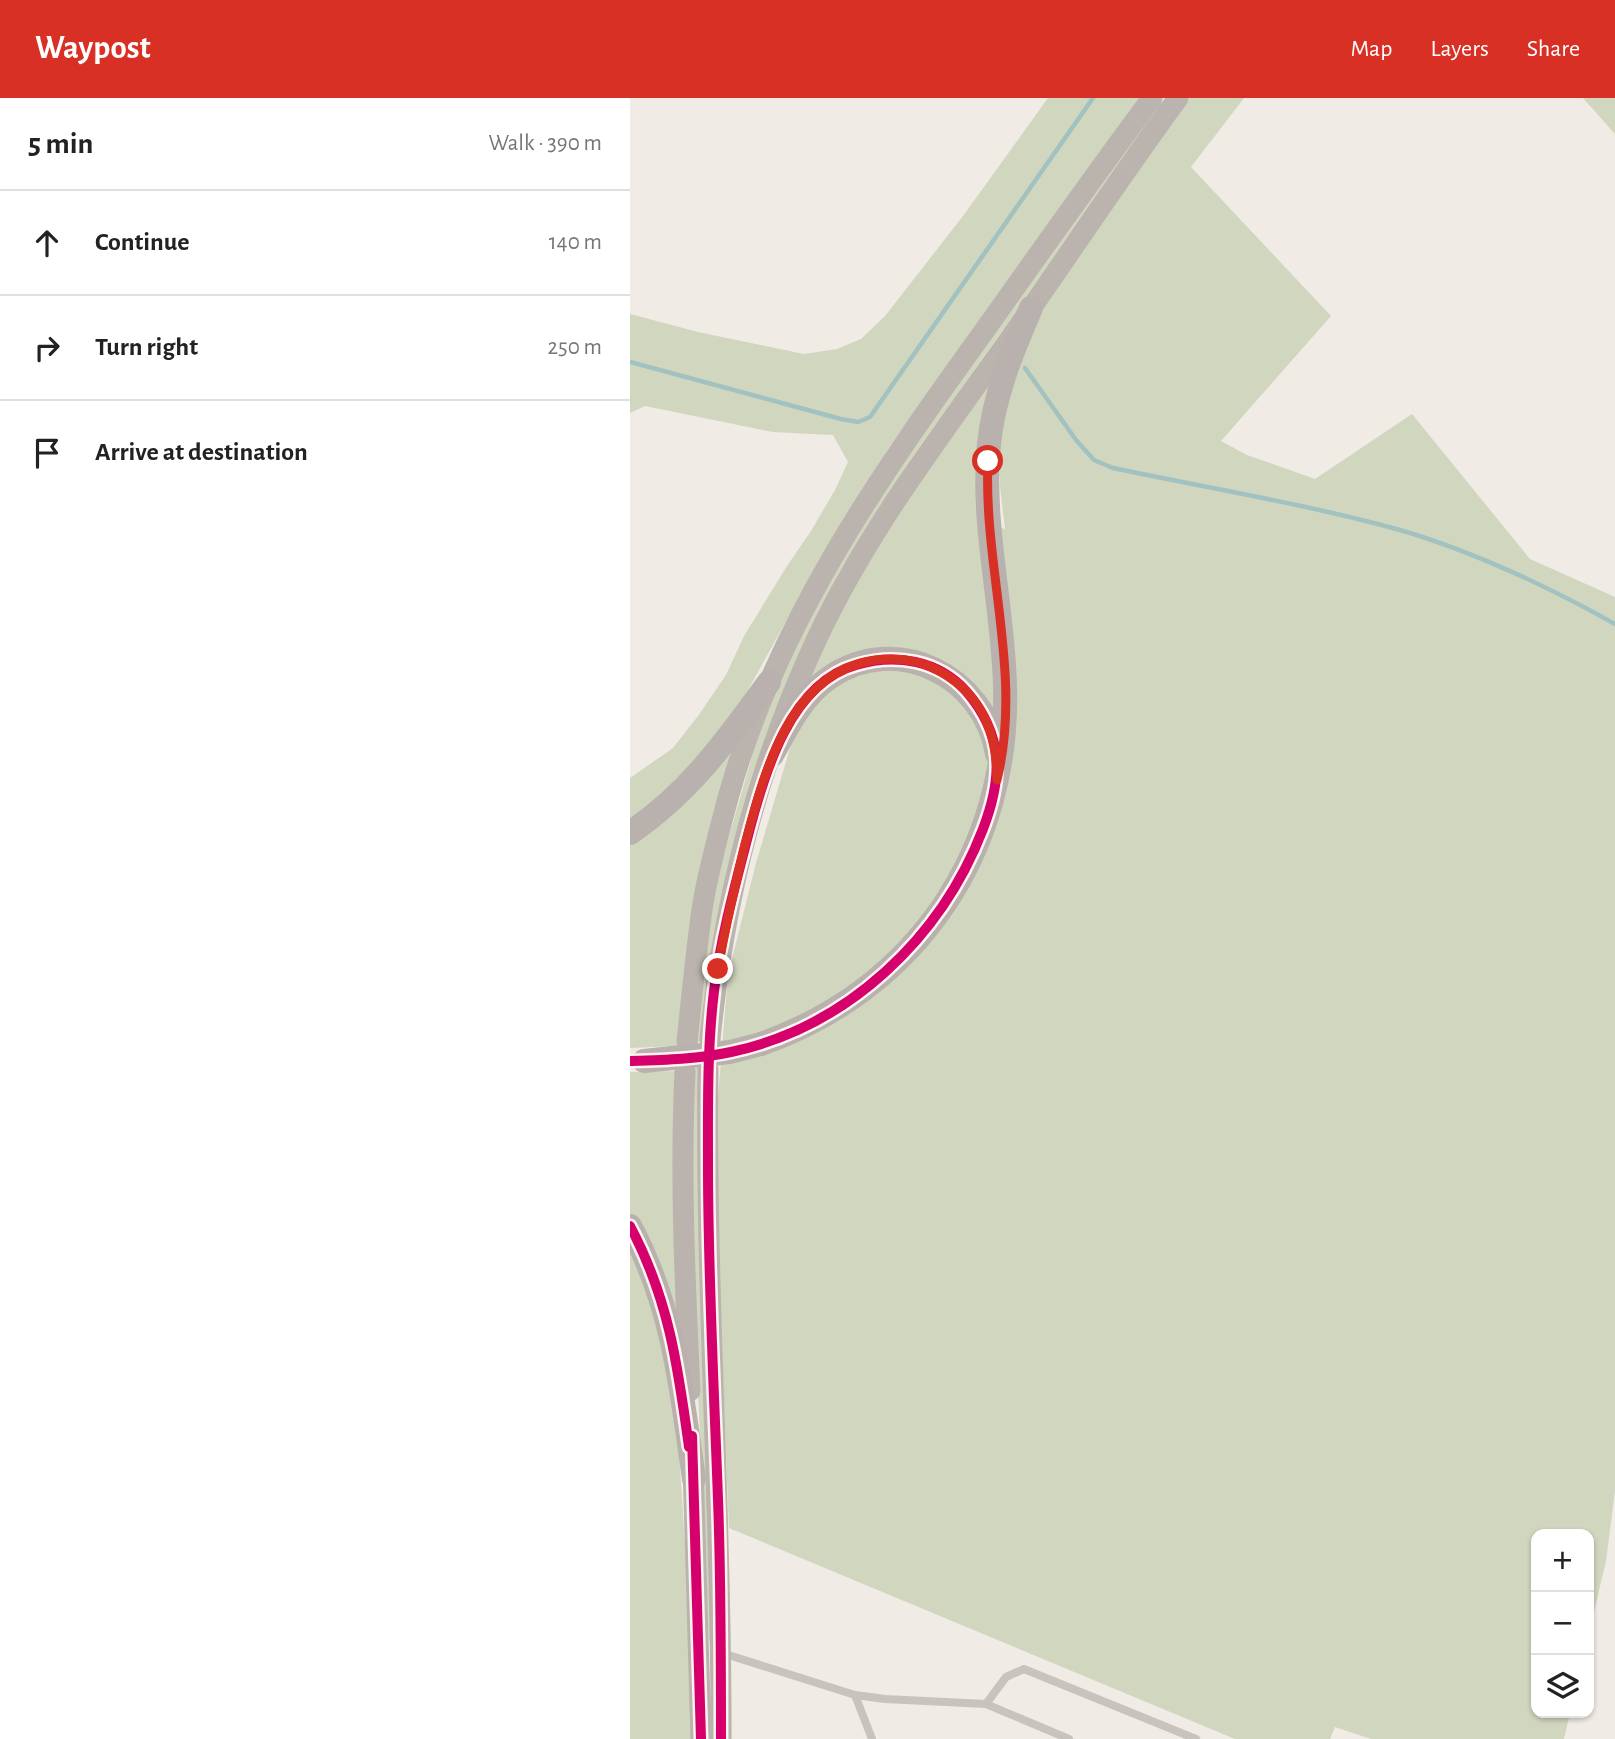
<!DOCTYPE html>
<html lang="en">
<head>
<meta charset="utf-8">
<style>
	body { margin:0; font-family:"Alegreya Sans",sans-serif; background:#f6f6f6; color:#222 }
	.controls { position:absolute; right:21px; bottom:21px; display:grid; overflow:hidden; border-radius:14px; box-shadow:0 2px 5px #0004 }
	.controls button { width:63px; height:63px; display:grid; place-items:center; padding:0; border:0; border-bottom:2px solid #e0e0e0; background:#fff; color:#222; font:35px sans-serif }
	.stop { position:absolute; width:21px; height:21px; margin:-16px; border:5px solid #d93025; border-radius:50%; background:#fff }
	.stop.end { background:#d93025; border-color:#fff; box-shadow:0 2px 7px #0008 }
	.list { margin:0; padding:0; list-style:none }
	h2 { display:flex; justify-content:space-between; align-items:center; height:91px; margin:0; padding:0 28px; font-size:30px }
	h2 small { font-size:23px; font-weight:400; color:#767676 }
	.list li { display:grid; grid-template-columns:46px 1fr auto; gap:21px; align-items:center; box-sizing:border-box; height:105px; padding:0 28px; border-top:2px solid #e0e0e0 }
	.list b { display:block; font-size:26px; white-space:nowrap }
	.list em { font-size:23px; font-style:normal; color:#767676 }
	.icon { flex:none; width:38px; height:38px; fill:none; stroke:currentColor; stroke-width:2; stroke-linecap:round; stroke-linejoin:round }
	.map { position:relative; flex:none; width:985px; height:1641px; overflow:hidden }
	header { display:flex; align-items:center; gap:42px; box-sizing:border-box; height:98px; padding:0 35px; background:#d93025; color:#fff }
	header strong { font-size:33px }
	nav { display:flex; gap:38px; margin-inline-start:auto; font-size:24px }
	main { display:flex }
	aside { flex:1; background:#fff }
	.map>svg:first-child { display:block }
	.green { fill:#d1d6bf }
	.lines { fill:none; stroke-linecap:round; stroke-linejoin:round }
	.stream { stroke:#a1c2c1; stroke-width:4.5 }
	.lane { stroke:#c9c3be; stroke-width:8 }
	.secondary { stroke:#bab3ae; stroke-width:21 }
	.primary { stroke:#b8b1ad; stroke-width:24 }
	.primary-bridge { stroke:#b8b1ad; stroke-width:24 }
	.cycleway-casing { stroke:#fbf5ee; stroke-width:15 }
	.cycleway { stroke:#d6006c; stroke-width:10 }
	.route { stroke:#d93025; stroke-width:9 }
</style>
</head>
<body>
<header>
<strong>Waypost</strong>
<nav><a>Map</a><a>Layers</a><a>Share</a></nav>
</header>
<main>
<aside>
<h2>5 min<small>Walk · 390 m</small></h2>
<ul class="list">
<li><svg class="icon" aria-label="ahead" viewBox="0 0 24 24"><path d="M12 20V5M6 11l6-6 6 6"/></svg><div><b>Continue</b></div><em>140 m</em></li>
<li><svg class="icon" aria-label="right" viewBox="0 0 24 24"><path d="M7 20v-9h11M14 6l5 5-5 5"/></svg><div><b>Turn right</b></div><em>250 m</em></li>
<li><svg class="icon" aria-label="arrive" viewBox="0 0 24 24"><path d="M6 21V4h12l-3 4 3 4H6"/></svg><div><b>Arrive at destination</b></div></li>
</ul>
</aside>
<div class="map">
<svg width="985" height="1641" viewBox="0 0 985 1641">
	<rect width="100%" height="100%" fill="#f0ebe5"/>
	<path class="green" d="M418,0H509L260,348L184,472L95,634L0,725V680L43,650L68,618L96,577L114,538L157,468L181,433L205,392L218,364L203,337L143,334L15,308L0,315V216L68,234L174,256L207,251L231,241L255,218L333,118Z
		M559,0H614L561,69L701,218L591,343L617,357L685,381L782,316L900,461L985,499V1393L976,1463L959,1535V1436H906V1615H940L934,1641H741L705,1629L700,1641H605L99,1430L87,1124L88,999L98,877L126,765L182,576L217,497L361,275L357,426L375,431L370,388V345L381,290L409,216Z
		M953,0H985V36Z
		M518,16L524,20L285,355L209,475L152,601L75,943L66,945L82,808L91,766L127,641L171,531L279,350Z
		M105,645L47,948L0,950V741Z
		M72,968L84,1543H79L66,1247L60,1040L63,971Z
		M45,973L49,1232L0,1116V974Z
		M0,1140L20,1184L48,1340L57,1477L62,1641H0Z"/>
	<g class="lines">
		<path class="stream" d="M0,264L211,321L228,324L240,319L463,0
			M395,270L446,342L464,362L483,370C578,390 676,406 770,432C845,454 917,488 985,526"/>
		<path class="lane" d="M92,1555L225,1597L255,1601L356,1606L439,1641
			M225,1597L242,1641
			M356,1606L376,1579L394,1571L566,1641"/>
		<path class="secondary" d="M80,941C93,811 125,678 179,558C229,444 307,343 379,242C436,161 490,79 548,0
			M57,944C62,898 66,851 73,805C79,770 89,734 98,700C146,526 248,380 352,236C408,157 464,78 522,0
			M78,970C75,1194 92,1417 91,1641
			M55,973C50,1080 55,1186 60,1293
			M63,1367L71,1641"/>
		<path class="primary" d="M142,657C158,629 172,598 199,580C266,533 355,578 367,656
			M0,735C60,694 97,642 139,584
			M131,946C287,891 380,752 375,588C373,507 351,426 359,346C364,297 382,254 401,210
			M0,1128C44,1210 51,1291 64,1381"/>
		<path class="primary-bridge" d="M14,963L100,954L131,946"/>
		<defs>
			<path id="cycleway" d="M0,963C33,962 69,961 101,954C218,929 311,840 353,731C373,679 374,637 336,593C308,562 265,555 226,567C161,585 135,673 120,730C106,784 91,838 84,893C77,951 78,1009 78,1068C78,1179 84,1290 88,1401C91,1481 91,1561 91,1641
				M0,1128C39,1201 48,1269 59,1349
				M62,1338L71,1641"/>
		</defs>
		<use href="#cycleway" class="cycleway-casing"/>
		<use href="#cycleway" class="cycleway"/>
	</g>
	<g class="lines">
		<path class="route" d="M88,871C95,829 105,788 115,746C134,676 159,574 245,562C269,559 290,562 311,574C353,598 367,636 367,682C393,576 353,469 358,363"/>
	</g>
</svg>
<div class="controls">
<button>+</button>
<button>−</button>
<button><svg class="icon" aria-label="layers" viewBox="0 0 24 24"><path d="M12 4l9 5-9 5-9-5zM3 14l9 5 9-5"/></svg></button>
</div>
<div class="stop" style="left:358px;top:363px"></div>
<div class="stop end" style="left:88px;top:871px"></div>
</div>
</main>
</body>
</html>
